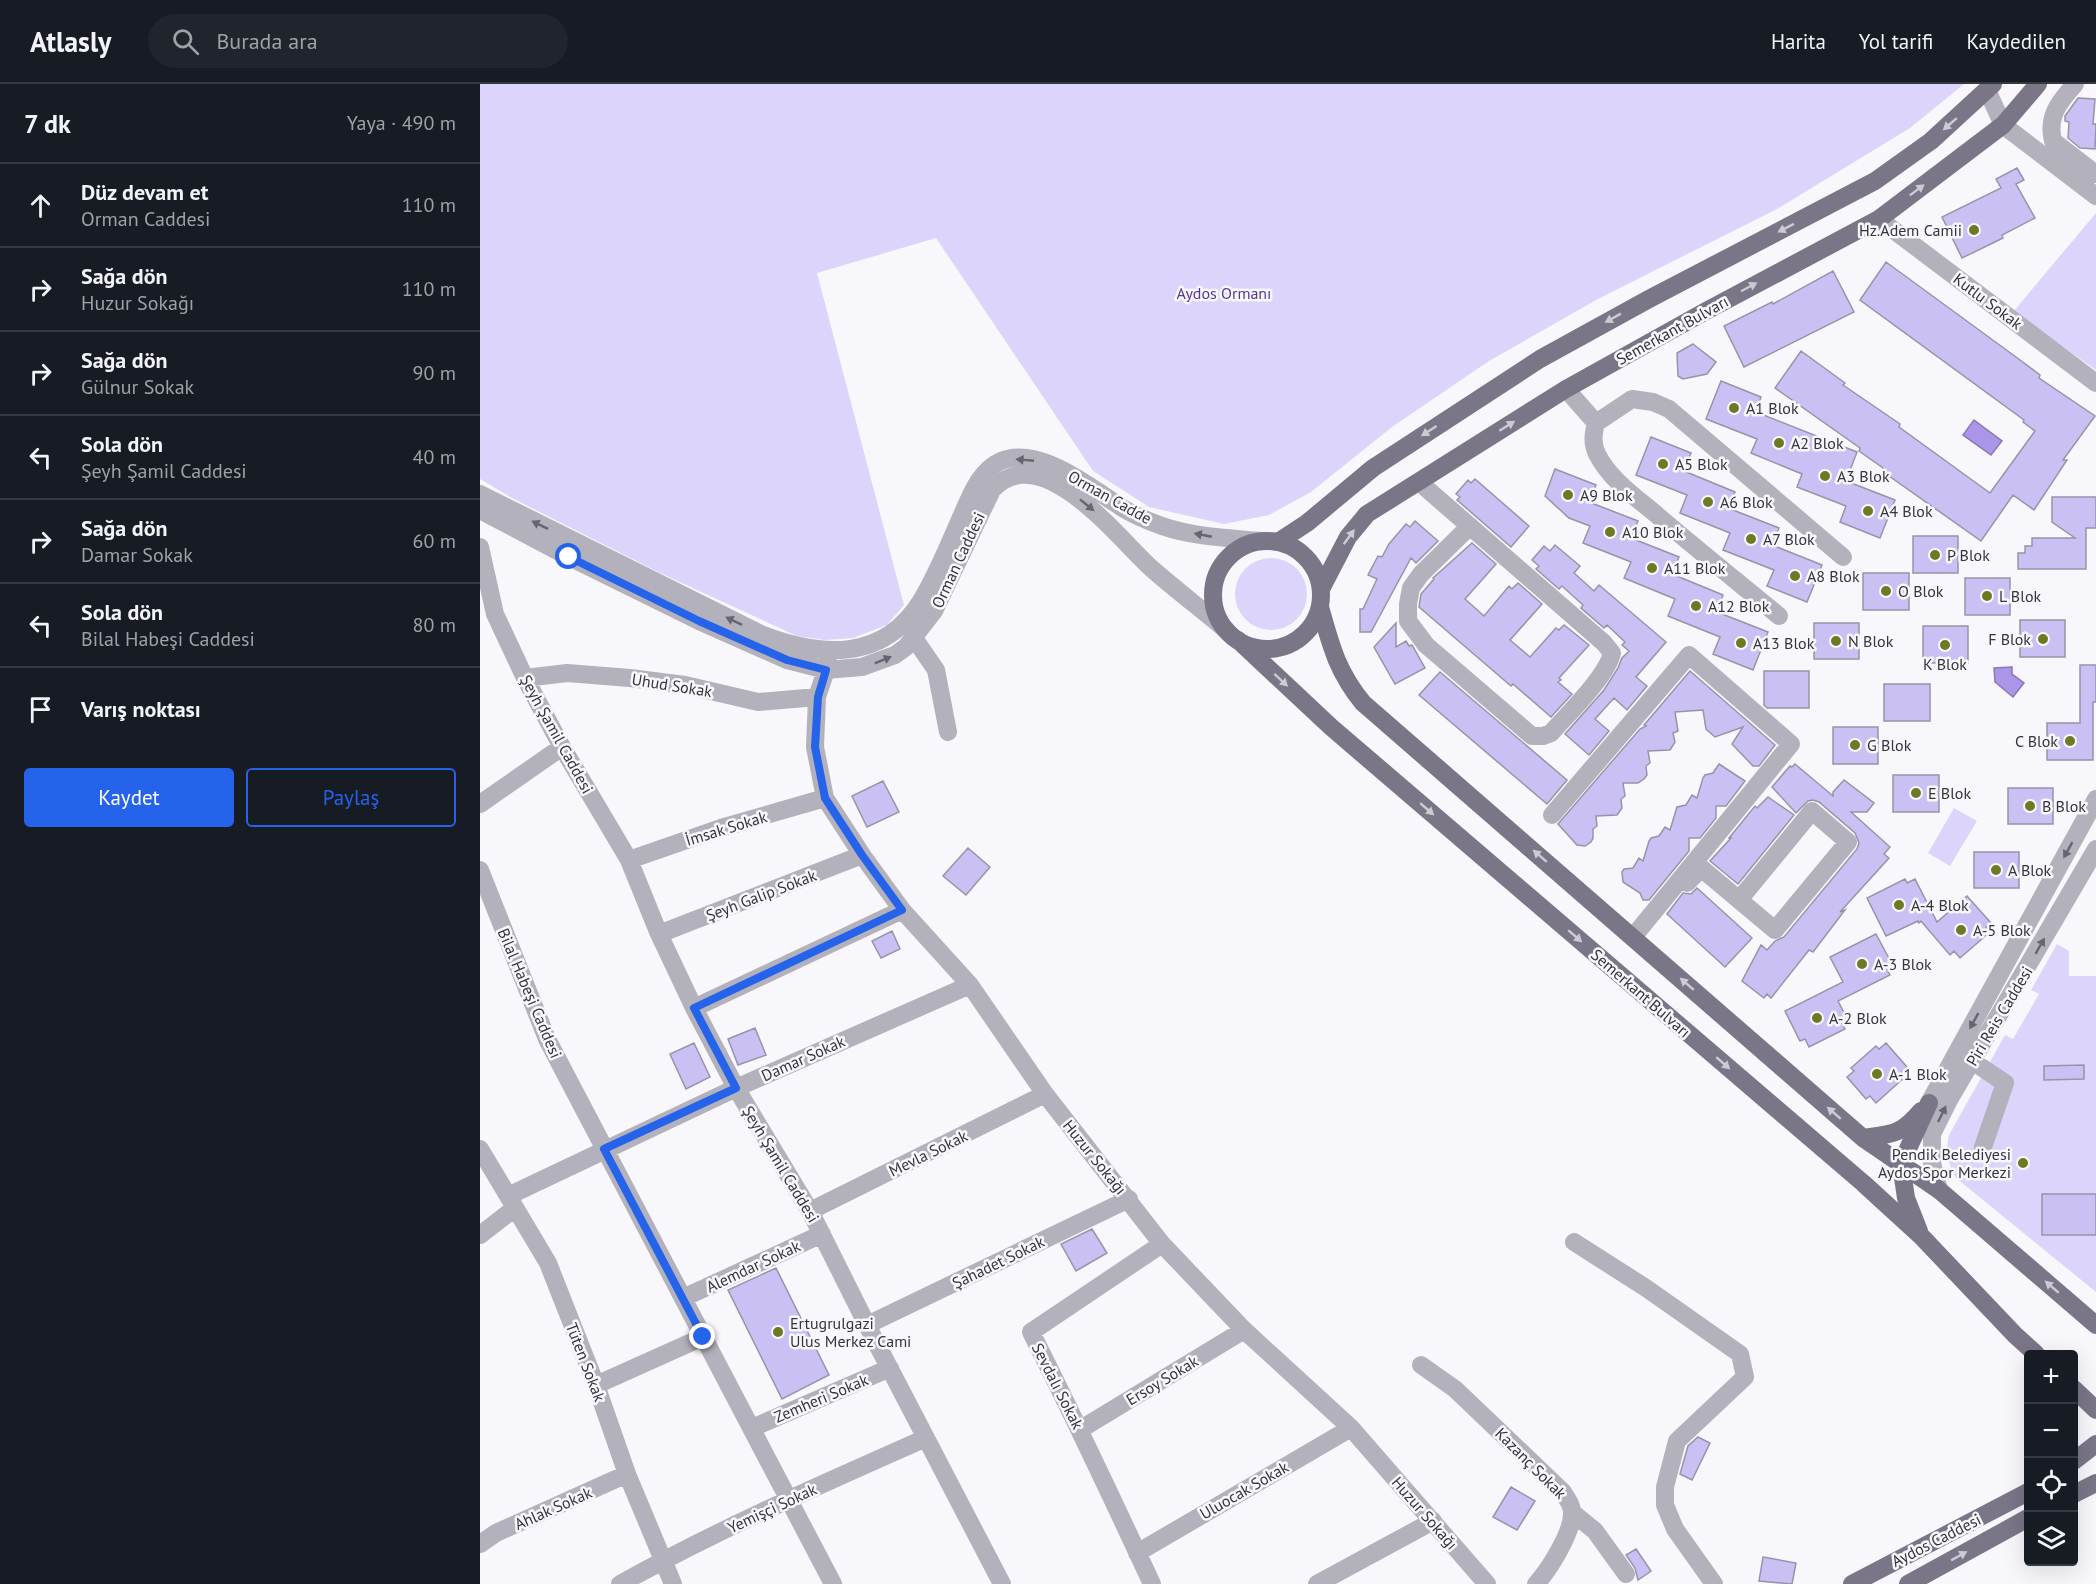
<!DOCTYPE html>
<html lang="tr">
<head>
<meta charset="utf-8">
<style>
	body { margin:0; font-family:"PT Sans",sans-serif; background:#20242c; color:#f1f3f6 }
	.controls { position:absolute; right:18px; bottom:18px; display:grid; overflow:hidden; border-radius:6px; box-shadow:0 6px 24px #0002 }
	.controls button { width:54px; height:54px; display:grid; place-items:center; padding:0; border:0; border-bottom:2px solid #363941; background:#171b24; color:#f1f3f6; font:30px sans-serif }
	.stop { position:absolute; width:18px; height:18px; margin:-14px; border:4px solid #2563eb; border-radius:50%; background:#fff }
	.stop.end { background:#2563eb; border-color:#fff; box-shadow:0 2px 6px #0008 }
	.list { margin:0; padding:0; list-style:none }
	h2 { display:flex; justify-content:space-between; align-items:center; height:78px; margin:0; padding:0 24px; font-size:26px }
	h2 small { font-size:20px; font-weight:400; color:#9ea1a6 }
	.list li { display:grid; grid-template-columns:39px 1fr auto; gap:18px; align-items:center; box-sizing:border-box; height:84px; padding:0 24px; border-top:2px solid #363941 }
	.list b { display:block; font-size:22px; white-space:nowrap }
	.list p { margin:0; font-size:20px; white-space:nowrap; color:#9ea1a6 }
	.list em { font-size:20px; font-style:normal; color:#9ea1a6 }
	.actions { display:flex; gap:12px; padding:18px 24px }
	.actions a { flex:1; padding:14px 0; border:2px solid #2563eb; border-radius:6px; text-align:center; font-size:21px; color:#2563eb }
	.actions .main { background:#2563eb; color:#fff }
	.icon { flex:none; width:33px; height:33px; fill:none; stroke:currentColor; stroke-width:2; stroke-linecap:round; stroke-linejoin:round }
	.map { position:relative; flex:none; width:1616px; height:1500px; overflow:hidden }
	header { display:flex; align-items:center; gap:36px; box-sizing:border-box; height:84px; padding:0 30px; background:#171b24; border-bottom:2px solid #363941 }
	header strong { font-size:28px }
	nav { display:flex; gap:33px; margin-inline-start:auto; font-size:21px }
	.search { width:420px; height:54px; background:#20242c; display:flex; align-items:center; gap:15px; box-sizing:border-box; padding:0 21px; border-radius:33px; color:#9ea1a6; font-size:22px }
	main { display:flex }
	aside { flex:1; background:#171b24 }
	.map>svg:first-child { display:block }
	.green { fill:#ddd4fb }
	.water { fill:#ab95e8; stroke:#8878b4; stroke-width:1.5 }
	.building { fill:#cbc0f3; stroke:#9893a9; stroke-width:1.5 }
	.lines { fill:none; stroke-linecap:round; stroke-linejoin:round }
	.minor { stroke:#b3b1bb; stroke-width:18 }
	.major { stroke:#7a7688; stroke-width:18 }
	.oneway { fill:#cccad3 }
	.oneway2 { fill:#67656f }
	.route { stroke:#2563eb; stroke-width:8 }
	.poi-dot { fill:#6f7923; stroke:#f8f7fc; stroke-width:2 }
	.labels { text-anchor:middle; dominant-baseline:central; stroke-width:5; stroke-linejoin:round; paint-order:stroke }
	.poi-label { font-size:16px; fill:#35333c; stroke:#f8f7fc; text-anchor:start }
	.park-label { font-size:16px; fill:#583696; stroke:#f8f7fc }
	.street-label { font-size:16px; fill:#35333c; stroke:#f8f7fc }
</style>
</head>
<body>
<header>
<strong>Atlasly</strong>
<div class="search"><svg class="icon" aria-label="search" viewBox="0 0 24 24"><circle cx="10" cy="10" r="6"/><path d="M15 15l6 6"/></svg>Burada ara</div>
<nav><a>Harita</a><a>Yol tarifi</a><a>Kaydedilen</a></nav>
</header>
<main>
<aside>
<h2>7 dk<small>Yaya · 490 m</small></h2>
<ul class="list">
<li><svg class="icon" aria-label="ahead" viewBox="0 0 24 24"><path d="M12 20V5M6 11l6-6 6 6"/></svg><div><b>Düz devam et</b><p>Orman Caddesi</p></div><em>110 m</em></li>
<li><svg class="icon" aria-label="right" viewBox="0 0 24 24"><path d="M7 20v-9h11M14 6l5 5-5 5"/></svg><div><b>Sağa dön</b><p>Huzur Sokağı</p></div><em>110 m</em></li>
<li><svg class="icon" aria-label="right" viewBox="0 0 24 24"><path d="M7 20v-9h11M14 6l5 5-5 5"/></svg><div><b>Sağa dön</b><p>Gülnur Sokak</p></div><em>90 m</em></li>
<li><svg class="icon" aria-label="left" viewBox="0 0 24 24"><path d="M17 20v-9H6M10 6l-5 5 5 5"/></svg><div><b>Sola dön</b><p>Şeyh Şamil Caddesi</p></div><em>40 m</em></li>
<li><svg class="icon" aria-label="right" viewBox="0 0 24 24"><path d="M7 20v-9h11M14 6l5 5-5 5"/></svg><div><b>Sağa dön</b><p>Damar Sokak</p></div><em>60 m</em></li>
<li><svg class="icon" aria-label="left" viewBox="0 0 24 24"><path d="M17 20v-9H6M10 6l-5 5 5 5"/></svg><div><b>Sola dön</b><p>Bilal Habeşi Caddesi</p></div><em>80 m</em></li>
<li><svg class="icon" aria-label="arrive" viewBox="0 0 24 24"><path d="M6 21V4h12l-3 4 3 4H6"/></svg><div><b>Varış noktası</b></div></li>
</ul>
<div class="actions"><a class="main">Kaydet</a><a>Paylaş</a></div>
</aside>
<div class="map">
<svg width="1616" height="1500" viewBox="0 0 1616 1500">
	<rect width="100%" height="100%" fill="#f8f7fc"/>
	<path class="green" d="M0,0H1484L1430,44L1297,125L1118,215L1009,277L912,343L831,408L789,431L744,440L669,423L613,387L456,154L337,189L424,521L407,541L373,554L345,556L317,552L180,489L32,414L0,395Z
		M1616,129V286L1533,228Z
		M755 510a36 36 0 1 1 72 0a36 36 0 1 1-72 0Z
		M1474,724L1497,737L1470,782L1448,769Z
		M1577,860L1589,867V892H1616V1208L1476,1094C1468,1079 1465,1068 1469,1051L1525,951L1533,955L1559,910L1551,906Z"/>
	<path class="water" d="M1494,336L1522,357L1511,371L1483,351Z
		M1532,583V590L1544,599L1533,613L1515,598L1514,584Z"/>
	<path class="building" d="M1598,14L1615,15L1613,40H1616L1615,65L1600,64L1588,54L1589,38L1585,37V32Z
		M1537,84L1544,96L1536,100L1555,134L1522,151L1523,154L1482,174L1462,133L1521,104L1516,95Z
		M1406,178L1536,273L1560,291L1559,294L1615,332L1583,376H1587L1554,426L1533,411L1501,457L1402,387L1403,384L1379,367L1380,364L1295,304L1321,267L1365,299L1363,301L1420,340L1419,343L1510,409L1555,347L1543,338L1544,336L1380,216Z
		M1353,187L1374,228L1264,283L1244,242L1292,218L1293,220Z
		M1213,260L1236,278L1227,290L1203,295L1198,292L1197,269Z
		M1241,297L1281,313L1276,328L1377,368L1366,397L1415,416L1400,454L1360,438L1366,422L1317,403L1322,390L1271,369L1277,355L1226,335Z
		M1171,353L1211,369L1204,387L1255,408L1248,424L1299,444L1292,461L1342,481L1327,518L1287,502L1294,486L1243,466L1250,449L1200,429L1207,411L1156,391Z
		M1075,385L1116,401L1109,418L1158,437L1151,454L1199,473L1192,490L1243,511L1237,528L1288,548L1273,586L1233,570L1240,553L1188,532L1195,515L1144,494L1151,478L1103,459L1110,442L1089,434L1065,412Z
		M995,395L1049,442L1031,463L977,416L980,413L976,410L988,396L991,399Z
		M1572,413H1616V444H1606V485H1538V469H1545V462H1552V454H1595L1572,438Z
		M935,437L958,457L936,479L931,474L891,548H880V525H883L897,495L888,491L898,472L902,473L909,460L926,440L930,443Z
		M1433,452H1478V489H1433Z
		M992,459L1016,480L985,515L1004,532L1029,502L1032,505L1038,499L1062,520L1030,556L1050,573L1076,544L1079,546L1084,541L1109,561L1079,594L1081,596L1078,598L1092,610L1071,633L1033,600L1031,602L939,523L941,510L954,495L953,494Z
		M1075,461L1100,482L1094,489L1114,507L1119,501L1186,558L1156,593L1167,602L1147,626L1134,614L1115,635L1129,647L1109,671L1085,650L1124,606L1138,584L1142,574L1149,567L1142,561L1145,558L1127,541L1124,544L1101,524L1103,521L1082,502L1079,505L1056,485L1059,482L1052,476L1064,462L1070,467Z
		M1383,489H1429V526H1383Z
		M1485,494H1530V531H1485Z
		M1540,536H1585V573H1540Z
		M916,539V563L926,557L929,562L932,561L945,584L915,600L894,563Z
		M1334,539H1379V575H1334Z
		M1443,542H1488V579H1443Z
		M1600,581H1616V618H1613V676H1567V639H1600Z
		M1210,587L1295,661L1279,682H1273L1252,660L1263,643L1235,653L1226,645L1223,626L1195,628L1198,647L1193,649L1195,658L1190,666L1168,667L1170,679L1166,682L1167,691L1164,695L1158,699H1143L1145,712L1141,715L1142,724L1137,731L1116,732L1117,742L1113,745V754L1111,758L1105,762L1097,761L1078,740L1160,645L1166,642L1164,641Z
		M1284,587H1329V624H1287L1284,621Z
		M960,588L1087,696L1067,720L939,611Z
		M1404,600H1450V637H1404Z
		M1353,643H1398V680H1353Z
		M1239,680L1265,697L1246,722H1236V734L1220,754H1209V767L1169,816H1163L1160,809L1143,798L1142,788L1144,785L1153,784L1159,774L1163,777L1169,757L1171,754L1179,752L1185,743L1190,746L1197,723L1206,721L1212,711L1217,714L1223,694L1225,691L1233,689Z
		M1315,680L1353,712V708L1364,696L1394,719L1387,728H1371L1410,763L1404,770L1409,774L1360,828L1365,826L1333,868L1329,866L1291,914L1287,910L1284,914L1262,897L1281,861L1287,866L1295,857L1304,853L1377,765L1379,759L1375,749L1339,718L1333,716L1328,717L1316,729L1292,703L1310,682L1312,683Z
		M1413,691H1459V728H1413Z
		M403,697L419,728L387,743L372,712Z
		M1528,704H1573V740H1528Z
		M1288,713L1314,731L1258,800L1230,777L1251,754H1249L1275,722L1277,724Z
		M488,764L510,783L486,811L463,792Z
		M1494,768H1539V804H1494Z
		M1425,795L1427,799L1435,795L1457,838L1487,812L1511,839L1506,843L1510,848L1480,874L1474,867L1470,871L1441,837L1439,839L1438,837L1406,852L1387,814Z
		M1217,804L1272,854L1245,883L1187,830L1203,809L1211,810Z
		M412,847L420,865L401,874L392,857Z
		M1396,850L1413,882L1407,885L1410,891L1358,917L1368,936L1362,939L1365,945L1329,963L1325,955L1320,957L1305,927L1363,898L1350,873Z
		M275,944L286,971L258,981L248,955Z
		M214,959L230,993L206,1005L190,970Z
		M1406,959L1427,983L1422,988L1426,992L1396,1019L1390,1012L1386,1015L1367,993L1374,987L1371,984L1396,962L1399,965Z
		M1604,981V995L1564,996V982Z
		M1562,1110H1616V1151H1562Z
		M612,1145L627,1169L596,1187L581,1160Z
		M296,1184L349,1291L302,1315L248,1206Z
		M1218,1353L1230,1359L1212,1396L1200,1390L1208,1362Z
		M1031,1403L1055,1417L1037,1446L1013,1433Z
		M1156,1465L1171,1487L1158,1496L1155,1484L1146,1471Z
		M1283,1473L1316,1479L1312,1500L1279,1497Z"/>
	<g class="lines">
		<path class="minor" d="M1595,0C1579,18 1567,32 1573,57L1616,90
			M1507,6L1523,41L1616,112
			M1399,135L1616,299
			M1086,305L1116,339
			M939,398L1124,559L1132,569C1127,592 1088,630 1071,649L1063,652H1052L946,561L928,537V520L931,504L941,490L990,442
			M0,410L283,551C341,573 403,578 441,517C457,491 469,460 482,431C491,411 499,387 521,377C559,361 611,404 641,423C653,431 668,437 682,442C714,453 747,454 781,457
			M0,426L89,473L219,537L307,576L346,586L382,583L415,571L426,563L454,527L512,406C561,353 637,453 671,484C695,505 721,525 746,546
			M0,463L15,530L45,594L82,663L149,776L179,850L214,924L256,1004L330,1127L387,1241L522,1500
			M1299,532C1259,499 1218,466 1178,432C1157,414 1130,396 1117,370C1112,359 1113,351 1116,339L1152,315L1173,318L1189,325L1363,473
			M434,554L456,586L468,648
			M349,567L346,586L337,613L335,663L345,714L382,771L422,826L490,901L565,1010L682,1160L764,1246L871,1344L1007,1500
			M45,594L87,589L150,594L205,601L278,618L337,613
			M0,720L82,663
			M1072,731L1209,571L1311,660L1153,853
			M149,776L241,744L345,714
			M0,786L67,955L353,1500
			M1207,799L1221,784L1295,846L1368,758L1332,727L1259,816
			M179,850L382,771
			M214,924L422,826
			M1492,977L1525,999L1503,1063
			M1449,1019L1616,715
			M0,1065L68,1179L116,1301L147,1390L193,1500
			M1459,1106L1452,1079V1050L1469,1016L1616,765
			M28,1112L256,1004L490,901
			M330,1127L565,1010
			M0,1151L35,1124
			M1094,1158L1166,1204L1260,1270L1265,1293L1197,1357L1185,1403V1421L1195,1445L1234,1500
			M203,1214L342,1150
			M387,1241L649,1115
			M941,1281L975,1305L1083,1408C1087,1415 1093,1422 1092,1430C1092,1449 1069,1486 1056,1500
			M116,1301L223,1253
			M272,1344L410,1284
			M601,1345L764,1246
			M1093,1429L1115,1447L1146,1490
			M0,1460L16,1449L147,1390
			M657,1469L871,1344
			M140,1500C239,1445 342,1400 446,1354
			M672,1500C633,1416 593,1331 551,1248L682,1160
			M837,1500L953,1437"/>
		<path class="major" d="M733 511a54 54 0 1 1 108 0a54 54 0 1 1-108 0Z
			M798,458L827,439L893,384L1060,275L1169,215L1395,97L1451,57L1513,0
			M841,505L868,453L887,430L1086,305L1226,227L1399,135L1523,41L1558,0
			M840,523C851,562 857,587 883,619L1383,1054L1459,1106L1616,1241
			M758,556L851,643L1383,1099L1441,1152L1535,1251L1556,1270
			M1383,1054C1412,1050 1421,1051 1441,1027
			M1439,1147L1426,1114L1421,1080L1449,1019
			M1594,1305L1616,1326
			M1594,1377L1616,1360
			M1594,1410L1616,1399
			M1372,1500L1548,1408
			M1428,1500L1548,1434"/>
	</g>
	<defs><path id="oneway-solid" d="M-6-.8H1V-3.2L6.5 0L1 3.2V.8H-6Z" transform="scale(1.5)"/></defs>
	<g class="oneway">
		<use href="#oneway-solid" transform="translate(1470 40) rotate(139)"/>
		<use href="#oneway-solid" transform="translate(1437 106) rotate(-37)"/>
		<use href="#oneway-solid" transform="translate(1306 144) rotate(153)"/>
		<use href="#oneway-solid" transform="translate(1269 203) rotate(-28)"/>
		<use href="#oneway-solid" transform="translate(1133 234) rotate(151)"/>
		<use href="#oneway-solid" transform="translate(1027 342) rotate(-32)"/>
		<use href="#oneway-solid" transform="translate(949 347) rotate(147)"/>
		<use href="#oneway-solid" transform="translate(869 453) rotate(-54)"/>
		<use href="#oneway-solid" transform="translate(801 596) rotate(43)"/>
		<use href="#oneway-solid" transform="translate(947 725) rotate(41)"/>
		<use href="#oneway-solid" transform="translate(1060 772) rotate(-139)"/>
		<use href="#oneway-solid" transform="translate(1095 852) rotate(41)"/>
		<use href="#oneway-solid" transform="translate(1207 900) rotate(-139)"/>
		<use href="#oneway-solid" transform="translate(1243 979) rotate(41)"/>
		<use href="#oneway-solid" transform="translate(1354 1029) rotate(-139)"/>
		<use href="#oneway-solid" transform="translate(1572 1203) rotate(-139)"/>
		<use href="#oneway-solid" transform="translate(1479 1472) rotate(-29)"/>
	</g>
	<g class="oneway2">
		<use href="#oneway-solid" transform="translate(545 376) rotate(-175)"/>
		<use href="#oneway-solid" transform="translate(607 421) rotate(39)"/>
		<use href="#oneway-solid" transform="translate(60 441) rotate(-154)"/>
		<use href="#oneway-solid" transform="translate(723 451) rotate(-169)"/>
		<use href="#oneway-solid" transform="translate(254 537) rotate(-154)"/>
		<use href="#oneway-solid" transform="translate(403 576) rotate(-22)"/>
		<use href="#oneway-solid" transform="translate(1588 766) rotate(119)"/>
		<use href="#oneway-solid" transform="translate(1560 862) rotate(-60)"/>
		<use href="#oneway-solid" transform="translate(1494 937) rotate(119)"/>
		<use href="#oneway-solid" transform="translate(1462 1030) rotate(-64)"/>
	</g>
	<g class="lines">
		<path class="route" d="M89,473L219,537L307,576L346,586L338,613L335,663L345,714L382,771L422,826L214,924L256,1004L124,1065L223,1253"/>
	</g>
	<g class="poi-dot">
		<circle cx="1494" cy="146" r="6"/>
		<circle cx="1254" cy="324" r="6"/>
		<circle cx="1299" cy="359" r="6"/>
		<circle cx="1183" cy="380" r="6"/>
		<circle cx="1345" cy="392" r="6"/>
		<circle cx="1088" cy="411" r="6"/>
		<circle cx="1228" cy="418" r="6"/>
		<circle cx="1388" cy="427" r="6"/>
		<circle cx="1130" cy="448" r="6"/>
		<circle cx="1271" cy="455" r="6"/>
		<circle cx="1455" cy="471" r="6"/>
		<circle cx="1172" cy="484" r="6"/>
		<circle cx="1315" cy="492" r="6"/>
		<circle cx="1406" cy="507" r="6"/>
		<circle cx="1507" cy="512" r="6"/>
		<circle cx="1216" cy="522" r="6"/>
		<circle cx="1563" cy="555" r="6"/>
		<circle cx="1356" cy="557" r="6"/>
		<circle cx="1261" cy="559" r="6"/>
		<circle cx="1465" cy="561" r="6"/>
		<circle cx="1590" cy="657" r="6"/>
		<circle cx="1375" cy="661" r="6"/>
		<circle cx="1436" cy="709" r="6"/>
		<circle cx="1550" cy="722" r="6"/>
		<circle cx="1516" cy="786" r="6"/>
		<circle cx="1419" cy="821" r="6"/>
		<circle cx="1481" cy="846" r="6"/>
		<circle cx="1382" cy="880" r="6"/>
		<circle cx="1337" cy="934" r="6"/>
		<circle cx="1397" cy="990" r="6"/>
		<circle cx="1543" cy="1079" r="6"/>
		<circle cx="298" cy="1248" r="6"/>
	</g>
	<g class="labels">
		<g class="poi-label">
			<text x="1482" y="146" text-anchor="end">Hz.Adem Camii</text>
			<text x="1266" y="324">A1 Blok</text>
			<text x="1311" y="359">A2 Blok</text>
			<text x="1195" y="380">A5 Blok</text>
			<text x="1357" y="392">A3 Blok</text>
			<text x="1100" y="411">A9 Blok</text>
			<text x="1240" y="418">A6 Blok</text>
			<text x="1400" y="427">A4 Blok</text>
			<text x="1142" y="448">A10 Blok</text>
			<text x="1283" y="455">A7 Blok</text>
			<text x="1467" y="471">P Blok</text>
			<text x="1184" y="484">A11 Blok</text>
			<text x="1327" y="492">A8 Blok</text>
			<text x="1418" y="507">O Blok</text>
			<text x="1519" y="512">L Blok</text>
			<text x="1228" y="522">A12 Blok</text>
			<text x="1551" y="555" text-anchor="end">F Blok</text>
			<text x="1368" y="557">N Blok</text>
			<text x="1273" y="559">A13 Blok</text>
			<text x="1465" y="580" text-anchor="middle">K Blok</text>
			<text x="1578" y="657" text-anchor="end">C Blok</text>
			<text x="1387" y="661">G Blok</text>
			<text x="1448" y="709">E Blok</text>
			<text x="1562" y="722">B Blok</text>
			<text x="1528" y="786">A Blok</text>
			<text x="1431" y="821">A-4 Blok</text>
			<text x="1493" y="846">A-5 Blok</text>
			<text x="1394" y="880">A-3 Blok</text>
			<text x="1349" y="934">A-2 Blok</text>
			<text x="1409" y="990">A-1 Blok</text>
			<text x="1531" y="1070" text-anchor="end">Pendik Belediyesi<tspan x="1531" dy="18">Aydos Spor Merkezi</tspan></text>
			<text x="310" y="1239">Ertugrulgazi<tspan x="310" dy="18">Ulus Merkez Cami</tspan></text>
		</g>
		<g class="park-label">
			<text x="744" y="209">Aydos Ormanı</text>
		</g>
		<g class="street-label">
			<text transform="translate(1508 217) rotate(37)">Kutlu Sokak</text>
			<text transform="translate(1192 246) rotate(-29)">Semerkant Bulvarı</text>
			<text transform="translate(630 413) rotate(29)">Orman Cadde</text>
			<text transform="translate(478 476) rotate(-65)">Orman Caddesi</text>
			<text transform="translate(192 601) rotate(9)">Uhud Sokak</text>
			<text transform="translate(77 650) rotate(61)">Şeyh Şamil Caddesi</text>
			<text transform="translate(246 744) rotate(-17)">İmsak Sokak</text>
			<text transform="translate(281 811) rotate(-21)">Şeyh Galip Sokak</text>
			<text transform="translate(50 909) rotate(67)">Bilal Habeşi Caddesi</text>
			<text transform="translate(1161 909) rotate(41)">Semerkant Bulvarı</text>
			<text transform="translate(1519 932) rotate(-59)">Piri Reis Caddesi</text>
			<text transform="translate(323 974) rotate(-24)">Damar Sokak</text>
			<text transform="translate(448 1069) rotate(-26)">Mevla Sokak</text>
			<text transform="translate(615 1073) rotate(51)">Huzur Sokağı</text>
			<text transform="translate(301 1080) rotate(59)">Şeyh Şamil Caddesi</text>
			<text transform="translate(518 1178) rotate(-26)">Şahadet Sokak</text>
			<text transform="translate(273 1182) rotate(-25)">Alemdar Sokak</text>
			<text transform="translate(106 1278) rotate(69)">Tüten Sokak</text>
			<text transform="translate(682 1296) rotate(-31)">Ersoy Sokak</text>
			<text transform="translate(578 1302) rotate(63)">Sevdalı Sokak</text>
			<text transform="translate(341 1314) rotate(-23)">Zemheri Sokak</text>
			<text transform="translate(1051 1379) rotate(45)">Kazanç Sokak</text>
			<text transform="translate(764 1406) rotate(-30)">Uluocak Sokak</text>
			<text transform="translate(73 1424) rotate(-24)">Ahlak Sokak</text>
			<text transform="translate(292 1424) rotate(-25)">Yemişçi Sokak</text>
			<text transform="translate(945 1429) rotate(49)">Huzur Sokağı</text>
			<text transform="translate(1456 1456) rotate(-27)">Aydos Caddesi</text>
		</g>
	</g>
</svg>
<div class="controls">
<button>+</button>
<button>−</button>
<button><svg class="icon" aria-label="locate" viewBox="0 0 24 24"><circle cx="12" cy="12" r="6"/><path d="M12 2v4M12 18v4M2 12h4M18 12h4"/></svg></button>
<button><svg class="icon" aria-label="layers" viewBox="0 0 24 24"><path d="M12 4l9 5-9 5-9-5zM3 14l9 5 9-5"/></svg></button>
</div>
<div class="stop" style="left:89px;top:473px"></div>
<div class="stop end" style="left:223px;top:1253px"></div>
</div>
</main>
</body>
</html>
